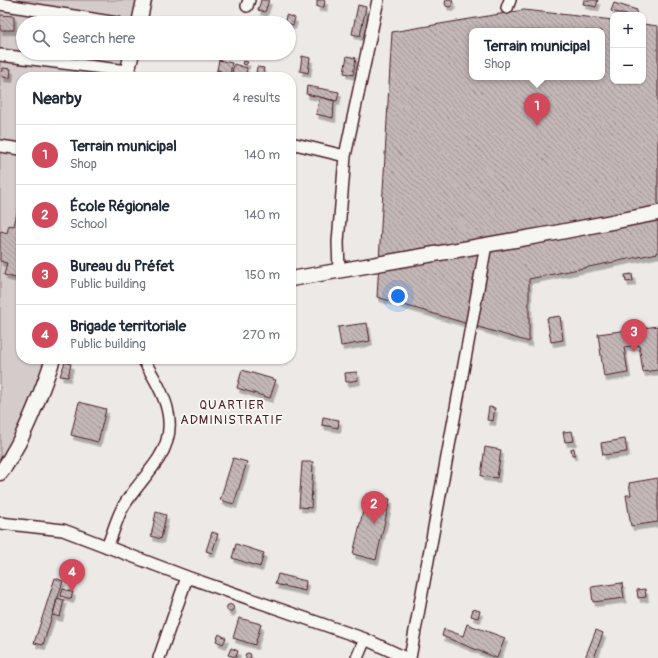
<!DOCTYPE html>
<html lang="en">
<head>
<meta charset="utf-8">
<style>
	body { margin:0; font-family:Pangolin,sans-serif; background:#f6f6f7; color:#1f2937 }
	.controls { position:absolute; right:12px; top:12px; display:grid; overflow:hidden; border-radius:8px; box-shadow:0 1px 3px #0004 }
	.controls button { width:36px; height:36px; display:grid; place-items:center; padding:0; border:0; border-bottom:1px solid #e0e1e3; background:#fff; color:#1f2937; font:20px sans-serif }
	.you { position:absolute; left:398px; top:296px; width:14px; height:14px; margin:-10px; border:3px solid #fff; border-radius:50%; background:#1a73e8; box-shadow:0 0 0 6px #1a73e833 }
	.badge { display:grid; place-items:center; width:26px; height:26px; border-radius:50%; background:#d1495b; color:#fff; font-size:13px; font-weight:700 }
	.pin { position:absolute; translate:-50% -33px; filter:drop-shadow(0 1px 2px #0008) }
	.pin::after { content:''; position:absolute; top:21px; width:14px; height:12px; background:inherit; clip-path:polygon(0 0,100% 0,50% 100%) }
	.popup { position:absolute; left:469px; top:28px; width:136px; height:52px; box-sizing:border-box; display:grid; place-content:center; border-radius:8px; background:#fff; filter:drop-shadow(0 1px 3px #0005); font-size:13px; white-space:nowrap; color:#747a83 }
	.popup b { font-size:15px; color:#1f2937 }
	.popup::after { content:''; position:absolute; left:50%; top:100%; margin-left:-8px; border:8px solid transparent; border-top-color:#fff }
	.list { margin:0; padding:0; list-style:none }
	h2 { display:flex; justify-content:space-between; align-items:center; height:52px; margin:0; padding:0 16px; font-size:17px }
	h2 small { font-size:13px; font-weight:400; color:#747a83 }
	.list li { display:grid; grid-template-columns:26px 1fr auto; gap:12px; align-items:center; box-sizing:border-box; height:60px; padding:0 16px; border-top:1px solid #e0e1e3 }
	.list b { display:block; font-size:15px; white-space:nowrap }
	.list p { margin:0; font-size:13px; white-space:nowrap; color:#747a83 }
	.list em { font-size:13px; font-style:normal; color:#747a83 }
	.icon { flex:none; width:22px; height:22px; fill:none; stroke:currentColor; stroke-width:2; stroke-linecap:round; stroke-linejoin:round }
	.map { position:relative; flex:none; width:658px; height:658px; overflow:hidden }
	.search { position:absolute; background:#fff; box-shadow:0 1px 3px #0004; left:16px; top:16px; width:280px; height:44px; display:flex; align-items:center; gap:10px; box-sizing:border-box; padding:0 14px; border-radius:22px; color:#747a83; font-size:15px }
	.panel { position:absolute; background:#fff; box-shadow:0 1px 3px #0004; left:16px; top:72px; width:280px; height:292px; border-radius:16px }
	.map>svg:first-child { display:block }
	.park { fill:#d4cbca; stroke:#8f757a }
	.building { fill:url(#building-back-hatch); stroke:#4a1f2b; fill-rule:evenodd; filter:url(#shadow) }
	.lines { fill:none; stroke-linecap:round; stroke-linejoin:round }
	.minor-casing { stroke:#4a1f2b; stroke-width:14 }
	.major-casing { stroke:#4a1f2b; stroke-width:17 }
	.minor { stroke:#f6f6f2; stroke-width:11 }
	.major { stroke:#f6f6f2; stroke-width:14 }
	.labels { text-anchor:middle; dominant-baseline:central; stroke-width:4; stroke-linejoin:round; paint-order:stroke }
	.neighbourhood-label { font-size:13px; letter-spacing:1px; fill:#4a1f2b; stroke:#f6f6f2 }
</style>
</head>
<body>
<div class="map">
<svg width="658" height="658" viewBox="0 0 658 658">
	<defs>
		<pattern id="building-back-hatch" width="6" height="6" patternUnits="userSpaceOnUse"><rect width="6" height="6" fill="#c4b7b7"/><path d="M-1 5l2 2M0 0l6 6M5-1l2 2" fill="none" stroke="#a19495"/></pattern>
		<filter id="shadow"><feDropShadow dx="2.5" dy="4.5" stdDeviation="0" flood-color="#0004"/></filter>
	</defs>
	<rect width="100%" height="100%" fill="#ece9e6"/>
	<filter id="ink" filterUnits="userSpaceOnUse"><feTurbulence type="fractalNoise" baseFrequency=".025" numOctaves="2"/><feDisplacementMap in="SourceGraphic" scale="8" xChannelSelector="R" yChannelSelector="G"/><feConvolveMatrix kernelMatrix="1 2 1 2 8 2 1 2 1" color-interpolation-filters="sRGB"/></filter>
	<g filter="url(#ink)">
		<path class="park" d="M0,0H144L139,23H23V53H132L126,77H21V359H52L40,397L0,464Z"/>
		<path class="building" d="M445 3a4 4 0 1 1 8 0a4 4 0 1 1-8 0Z
			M261,0H269L265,12L258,10Z
			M317,0H325L324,7H317Z
			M584,0H598L596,7L583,4Z
			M614,3L637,10L636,15H626L611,11Z
			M358,5L366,7L360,36L352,34Z
			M524,10L613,20V81H643V24L658,26V253L529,279V342L377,297L392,32ZM472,31H602V77H472Z
			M0,15L14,16V30H0Z
			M286,15L295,18L293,25L285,22Z
			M29,18L52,21V23H28Z
			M18,34H23V42L17,41Z
			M302,56L310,58L308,73L300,71Z
			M347,56L356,58L353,75L344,73Z
			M219,60L232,63L230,75L217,70Z
			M243,61L248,62L246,65L242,64Z
			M234,64L247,68L246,77L232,73Z
			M257,67L264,68L263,74L256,73Z
			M3,68L11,69L10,78L2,77Z
			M217,70L230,75L229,77H215Z
			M307,86L339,92L337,101L306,94Z
			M320,97L334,101L333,118L316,114Z
			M18,209H21V276L17,275L16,278L4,275L7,263L0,261V234L1,231L7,233L9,225L14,226Z
			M632,274L633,281L626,282L625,275Z
			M560,316L563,340L551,342L547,318Z
			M367,323L370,341L341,346L338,327Z
			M658,326V370L643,372L639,345L624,347L628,373L604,377L598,334Z
			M65,362L71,364L68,377L60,376Z
			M242,370L276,380L270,398L237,388Z
			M357,372L358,380L346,382L345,373Z
			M79,402L106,409L98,442L71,435Z
			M489,407L495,408L493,421L487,420Z
			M323,417L339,420L338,428L322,425Z
			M572,431L574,441L565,442L563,432Z
			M625,439L627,452L603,455L601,443Z
			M485,447L501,450L497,478L481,476Z
			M574,448L575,455H572L571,449Z
			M233,458L247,462L234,504L220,500Z
			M302,462H313L311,508L299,507Z
			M658,478V522L631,526L626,495H631L629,483Z
			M367,494L390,499L376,560L353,554Z
			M156,512L166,515L161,539L151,536Z
			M212,532L218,534L212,553L206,551Z
			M236,544L264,553L260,567L232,558Z
			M278,574L306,581L305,591L275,584Z
			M55,578L63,581L43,645L34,643Z
			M622,583L624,598L593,602L591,587Z
			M63,589L73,592L71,599L61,596Z
			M645,589L646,597L638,598L637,590Z
			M57,598L64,600L60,617L53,615Z
			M226.5 608a3.5 3.5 0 1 1 7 0a3.5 3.5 0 1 1-7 0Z
			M473,609L480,611L478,618L471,616Z
			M239,618L261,624L255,645L233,638Z
			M467,624L505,638L497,658L442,636L444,629L463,636Z
			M596,630L603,633L594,658H585Z
			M219,634L226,638L223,644L216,641Z
			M231,648L238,651L236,657L228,655Z
			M245 656a3 3 0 1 1 6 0a3 3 0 1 1-6 0Z"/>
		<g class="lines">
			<defs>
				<path id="minor" d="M0,4L117,23
					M247,6L249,0
					M507,8L510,0
					M0,55L127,71
					M291,143L345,156
					M0,146L21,149
					M339,271L338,242L345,156L378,0
					M0,523L63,530L187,577
					M107,547C113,534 116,519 123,507C133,490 148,475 159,458C182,422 162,391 143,359
					M159,658L187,577L365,639L406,658
					M357,658L365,639
					M410,658L486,245"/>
				<path id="major" d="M139,23L144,0
					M126,77L132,53
					M291,279L555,233L658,213
					M0,473C8,464 12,454 18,444C32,417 43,388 53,359"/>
			</defs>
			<use href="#minor" class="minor-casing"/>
			<use href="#major" class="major-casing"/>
			<use href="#minor" class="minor"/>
			<use href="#major" class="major"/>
		</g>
	</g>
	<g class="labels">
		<g class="neighbourhood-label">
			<text x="232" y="405">QUARTIER<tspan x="232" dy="15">ADMINISTRATIF</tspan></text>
		</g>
	</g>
</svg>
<div class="controls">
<button>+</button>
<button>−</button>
</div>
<div class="you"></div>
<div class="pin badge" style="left:537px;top:126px">1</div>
<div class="popup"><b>Terrain municipal</b>Shop</div>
<div class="pin badge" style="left:374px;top:524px">2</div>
<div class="pin badge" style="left:634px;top:352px">3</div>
<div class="pin badge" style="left:72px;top:592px">4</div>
<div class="search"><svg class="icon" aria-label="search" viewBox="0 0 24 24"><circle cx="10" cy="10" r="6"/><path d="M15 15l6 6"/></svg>Search here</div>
<section class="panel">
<h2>Nearby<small>4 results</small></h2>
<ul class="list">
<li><span class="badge">1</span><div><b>Terrain municipal</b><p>Shop</p></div><em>140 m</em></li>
<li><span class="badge">2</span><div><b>École Régionale</b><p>School</p></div><em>140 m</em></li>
<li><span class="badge">3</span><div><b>Bureau du Préfet</b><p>Public building</p></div><em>150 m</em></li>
<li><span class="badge">4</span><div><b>Brigade territoriale</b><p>Public building</p></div><em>270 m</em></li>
</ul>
</section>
</div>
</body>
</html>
